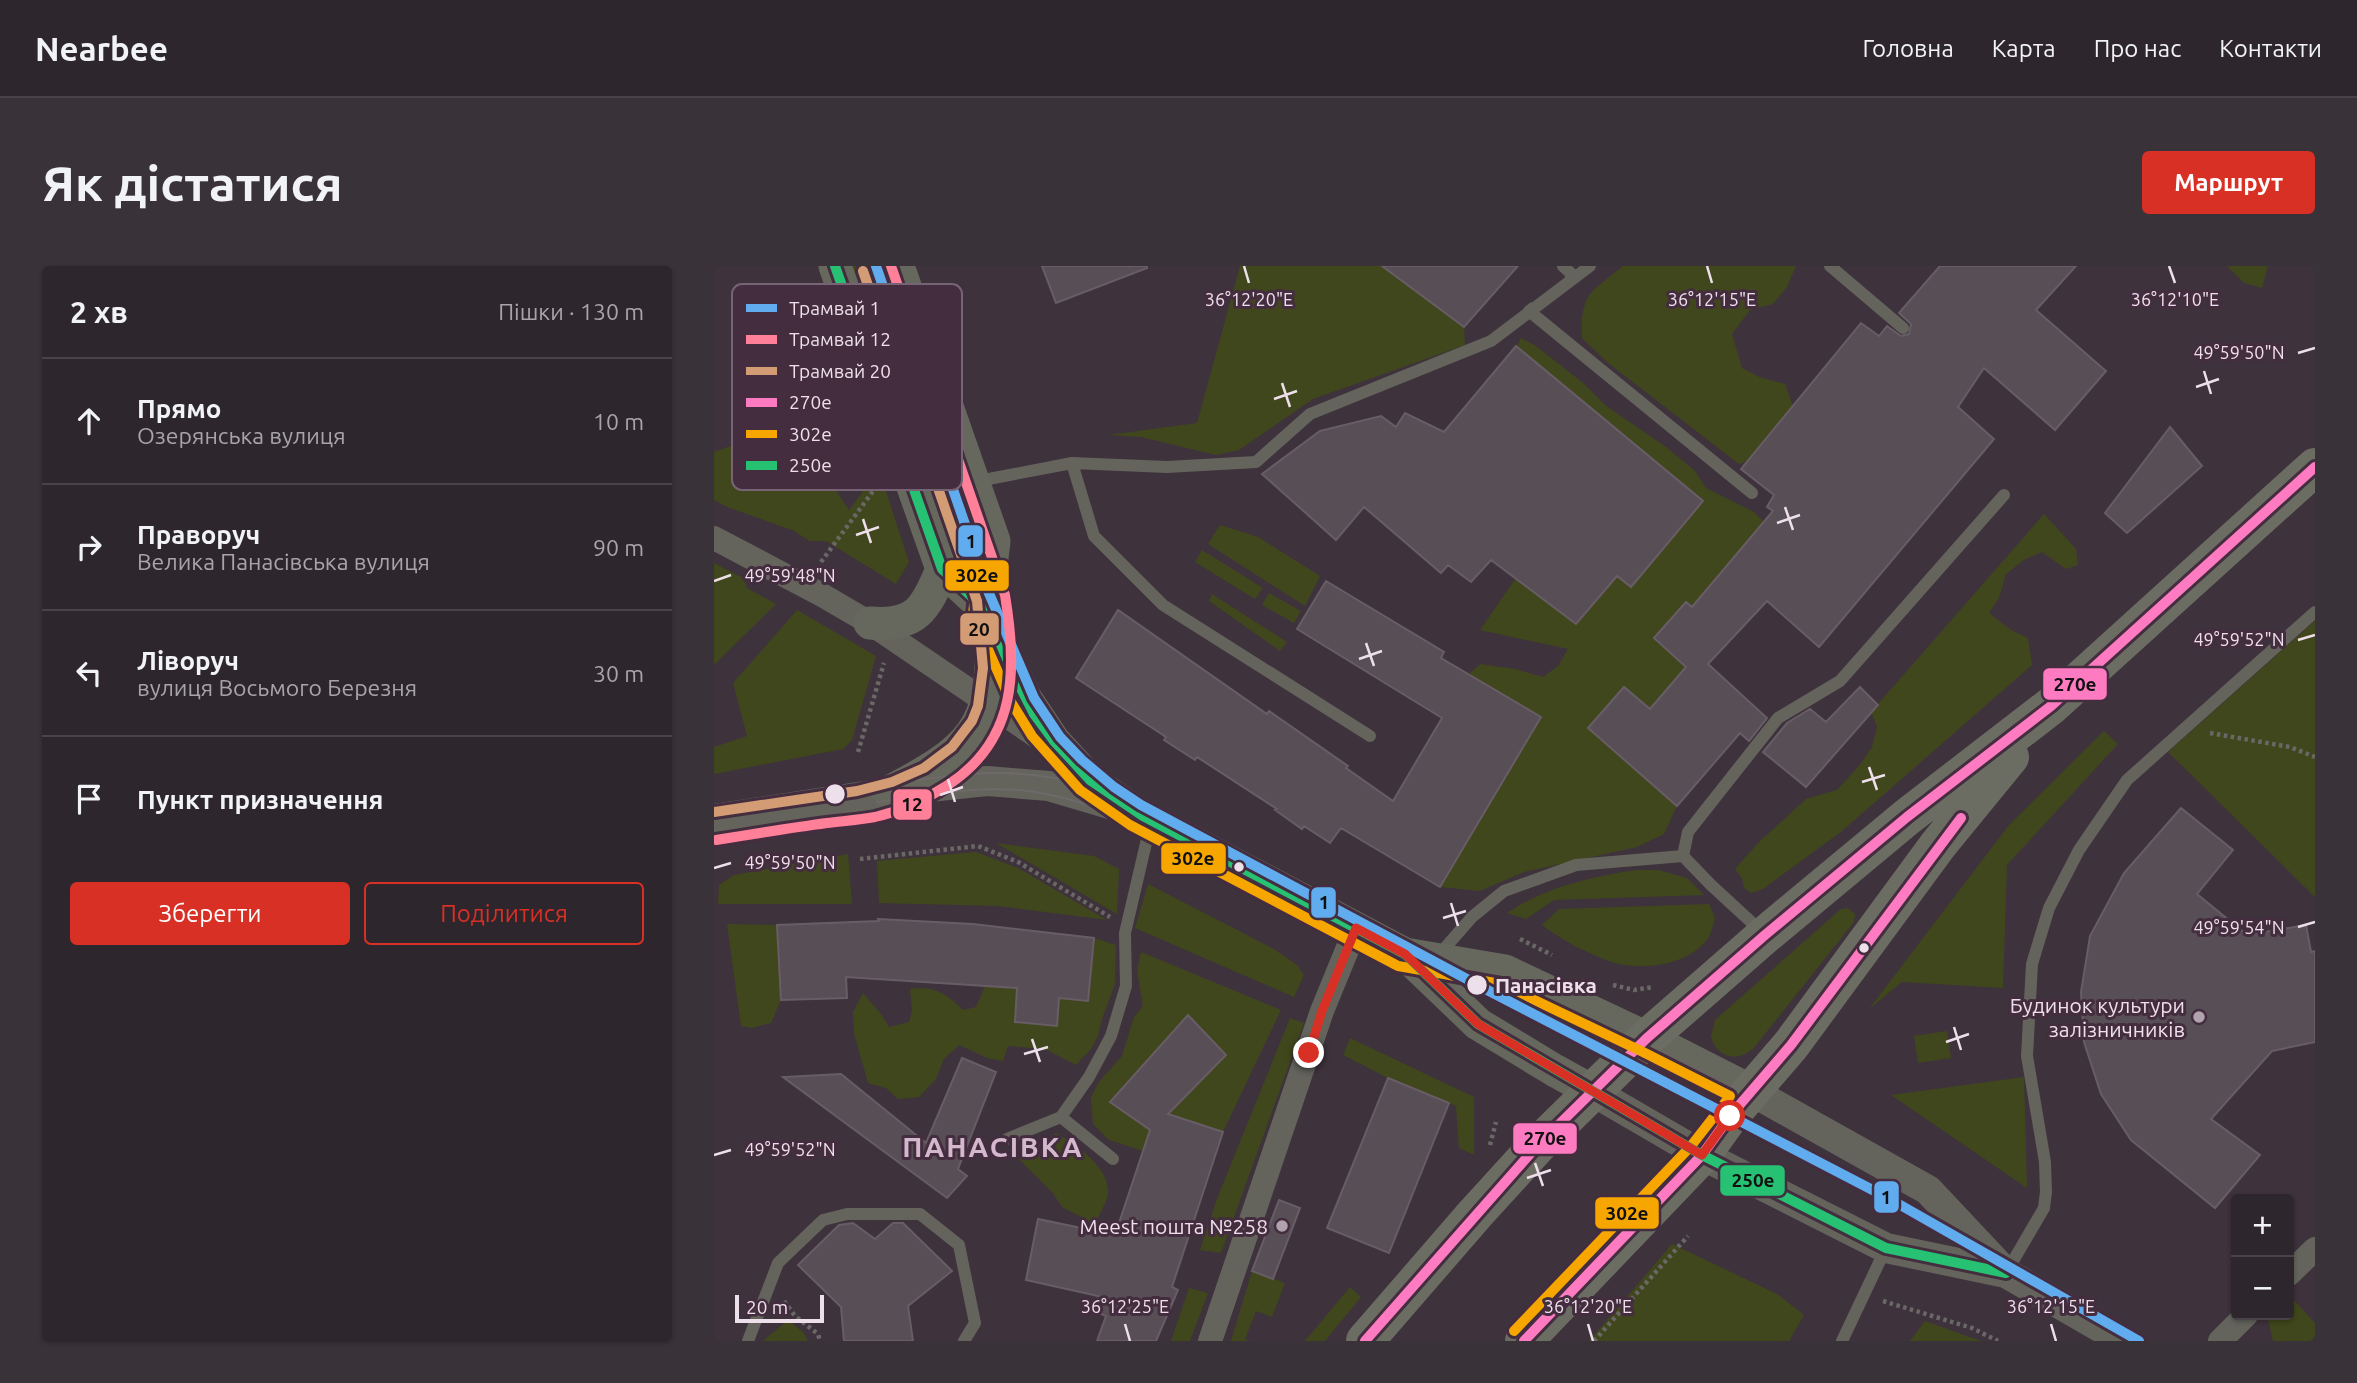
<!DOCTYPE html>
<html lang="uk">
<head>
<meta charset="utf-8">
<style>
	body { margin:0; font-family:Ubuntu,sans-serif; background:#3a3239; color:#f1f3f6 }
	.controls { position:absolute; right:21px; bottom:21px; display:grid; overflow:hidden; border-radius:7px; box-shadow:0 2px 5px #0004 }
	.controls button { width:63px; height:63px; display:grid; place-items:center; padding:0; border:0; border-bottom:2px solid #494349; background:#2e262d; color:#f1f3f6; font:35px sans-serif }
	.scale { position:absolute; left:21px; bottom:18px; width:89px; box-sizing:border-box; padding-left:7px; border:4px solid #eee0eb; border-top:0; font-size:19px; line-height:24px; white-space:nowrap; color:#eee0eb; -webkit-text-stroke:5px #432d3f; paint-order:stroke }
	.stop { position:absolute; width:21px; height:21px; margin:-16px; border:5px solid #d93025; border-radius:50%; background:#fff }
	.stop.end { background:#d93025; border-color:#fff; box-shadow:0 2px 7px #0008 }
	.list { margin:0; padding:0; list-style:none }
	h2 { display:flex; justify-content:space-between; align-items:center; height:91px; margin:0; padding:0 28px; font-size:30px }
	h2 small { font-size:23px; font-weight:400; color:#a7a5aa }
	.list li { display:grid; grid-template-columns:46px 1fr auto; gap:21px; align-items:center; box-sizing:border-box; height:126px; padding:0 28px; border-top:2px solid #494349 }
	.list b { display:block; font-size:26px; white-space:nowrap }
	.list p { margin:0; font-size:23px; white-space:nowrap; color:#a7a5aa }
	.list em { font-size:23px; font-style:normal; color:#a7a5aa }
	.actions { display:flex; gap:14px; padding:21px 28px }
	.actions a { flex:1; padding:16px 0; border:2px solid #d93025; border-radius:7px; text-align:center; font-size:24px; color:#d93025 }
	.actions .main { background:#d93025; color:#fff }
	.icon { flex:none; width:38px; height:38px; fill:none; stroke:currentColor; stroke-width:2; stroke-linecap:round; stroke-linejoin:round }
	.map { position:relative; flex:none; width:1601px; height:1075px; overflow:hidden; border-radius:7px }
	header { display:flex; align-items:center; gap:42px; box-sizing:border-box; height:98px; padding:0 35px; background:#2e262d; border-bottom:2px solid #494349 }
	header strong { font-size:33px }
	nav { display:flex; gap:38px; margin-inline-start:auto; font-size:24px }
	.intro { display:flex; align-items:center; justify-content:space-between; box-sizing:border-box; height:168px; padding:0 42px }
	h1 { margin:0; font-size:49px }
	.button { padding:18px 32px; border-radius:7px; background:#d93025; color:#fff; font-size:24px; font-weight:700 }
	main { display:flex; gap:42px; padding:0 42px }
	aside { flex:1; background:#2e262d; border-radius:7px; box-shadow:0 2px 5px #0004 }
	.map>svg:first-child { display:block }
	.green { fill:#41471c; fill-rule:evenodd }
	.building { fill:#584e56; stroke:#685d66; stroke-width:2 }
	.lines { fill:none; stroke-linecap:round; stroke-linejoin:round }
	.path { stroke:#6a6866; stroke-width:4.5; stroke-dasharray:3.5 3.5; stroke-linecap:butt }
	.service { stroke:#64645d; stroke-width:12 }
	.minor { stroke:#64645d; stroke-width:24 }
	.tertiary { stroke:#64645d; stroke-width:30 }
	.secondary { stroke:#66675d; stroke-width:33 }
	.primary { stroke:#6c6d62; stroke-width:38 }
	.tram { stroke:#6e6a6a; stroke-width:2 }
	.bus-1-casing { stroke:#432d3f; stroke-width:16 }
	.bus-2-casing { stroke:#432d3f; stroke-width:16 }
	.bus-3-casing { stroke:#432d3f; stroke-width:16 }
	.bus-1 { stroke:#fe7ac1; stroke-width:10 }
	.bus-2 { stroke:#f7a600; stroke-width:10 }
	.bus-3 { stroke:#26c172; stroke-width:10 }
	.tram-1-casing { stroke:#432d3f; stroke-width:16 }
	.tram-2-casing { stroke:#432d3f; stroke-width:16 }
	.tram-3-casing { stroke:#432d3f; stroke-width:16 }
	.tram-1 { stroke:#60acee; stroke-width:10 }
	.tram-2 { stroke:#ff8098; stroke-width:10 }
	.tram-3 { stroke:#d39c74; stroke-width:10 }
	.route { stroke:#d93025; stroke-width:9 }
	.ticks { fill:none; stroke:#eee0eb; stroke-width:2.5 }
	.stop-dot { fill:#eee0eb; stroke:#432d3f; stroke-width:2.5 }
	.poi-dot { fill:#b0a3ae; stroke:#432d3f; stroke-width:2.5 }
	.labels { text-anchor:middle; dominant-baseline:central; stroke-width:6; stroke-linejoin:round; paint-order:stroke }
	.stop-label { font-size:21px; font-weight:bold; fill:#eee0eb; stroke:#432d3f; text-anchor:start }
	.poi-label { font-size:21px; fill:#eee0eb; stroke:#432d3f; text-anchor:end }
	.district-label { font-size:28px; font-weight:bold; letter-spacing:2px; fill:#d4b8ce; stroke:#432d3f }
	.key { fill:#432d3f; stroke:#766373; stroke-width:2 }
	.key-label { font-size:19px; fill:#eee0eb }
	.ticks-label { font-size:18px; text-anchor:middle; fill:#eee0eb; stroke:#432d3f; stroke-width:6; stroke-linejoin:round; paint-order:stroke }
	.line-badge { stroke:#432d3f; stroke-width:2.5 }
	.pale-badge-label { font-size:19px; text-anchor:middle; font-weight:bold; fill:#111 }
</style>
</head>
<body>
<header>
<strong>Nearbee</strong>
<nav><a>Головна</a><a>Карта</a><a>Про нас</a><a>Контакти</a></nav>
</header>
<div class="intro"><h1>Як дістатися</h1><a class="button">Маршрут</a></div>
<main>
<aside>
<h2>2 хв<small>Пішки · 130 m</small></h2>
<ul class="list">
<li><svg class="icon" aria-label="ahead" viewBox="0 0 24 24"><path d="M12 20V5M6 11l6-6 6 6"/></svg><div><b>Прямо</b><p>Озерянська вулиця</p></div><em>10 m</em></li>
<li><svg class="icon" aria-label="right" viewBox="0 0 24 24"><path d="M7 20v-9h11M14 6l5 5-5 5"/></svg><div><b>Праворуч</b><p>Велика Панасівська вулиця</p></div><em>90 m</em></li>
<li><svg class="icon" aria-label="left" viewBox="0 0 24 24"><path d="M17 20v-9H6M10 6l-5 5 5 5"/></svg><div><b>Ліворуч</b><p>вулиця Восьмого Березня</p></div><em>30 m</em></li>
<li><svg class="icon" aria-label="arrive" viewBox="0 0 24 24"><path d="M6 21V4h12l-3 4 3 4H6"/></svg><div><b>Пункт призначення</b></div></li>
</ul>
<div class="actions"><a class="main">Зберегти</a><a>Поділитися</a></div>
</aside>
<div class="map">
<svg width="1601" height="1075" viewBox="0 0 1601 1075">
	<rect width="100%" height="100%" fill="#3e323c"/>
	<path class="green" d="M136,0H169L264,275L235,285Z
		M526,0H668L750,61L751,79L599,133L525,184L502,189L427,171L394,169L483,157Z
		M909,0H1082L1073,21L1059,38L1036,44L1018,68L1028,102L1045,111L1071,118L1079,140L1034,195L1025,198L894,97L868,72C866,27 877,26 909,0Z
		M1513,0H1554L1548,22L1530,17Z
		M807,72L822,80L869,117L891,139L952,181L980,204L992,222L1040,246L1054,260L1019,295L978,341L972,336L940,372L972,401L961,414L972,475L910,421L874,462L963,540L950,568L923,581L810,606L766,625L726,621L827,452L755,408L766,398L801,403L829,411L844,400L854,383L766,364L802,312L863,358L903,310L917,321L989,236L803,80Z
		M31,175L64,215L77,223H121L135,244L165,204L195,296L182,318L112,275H96L78,264L13,241L0,234V186Z
		M1330,248L1362,283L1364,299L1352,303L1328,286L1310,294L1292,308L1285,332L1275,347L1297,364L1314,372L1318,399L1128,565L1049,623L1037,627L1030,622L1028,612L1021,603L1044,577L1092,533L1123,524L1144,501L1158,481L1163,461L1157,446Z
		M506,259L544,271L606,310L591,340L494,278Z
		M488,284L549,322L541,333L481,296Z
		M0,297L29,312L33,322L62,338L0,399Z
		M555,327L587,345L580,357L548,339Z
		M498,328L573,376L566,385L495,335Z
		M83,344L162,390L138,474L129,483L0,508V481L33,470L19,417Z
		M1601,355V631L1454,486Z
		M1390,465L1404,478L1293,599L1289,722L1188,716L1155,743L1295,559Z
		M282,577L380,590L405,603L403,648Z
		M262,586L304,602L393,654L284,640L165,637L163,595Z
		M134,588L138,638H4L5,619L20,609Z
		M922,604H944L973,612L990,629L840,634L812,653L793,647C831,621 877,611 922,604Z
		M434,618L560,683L583,699L590,709L580,731L421,662Z
		M995,638L1001,652C999,658 998,666 994,672C976,700 924,706 895,695C873,687 847,674 828,659L845,643Z
		M1133,642L1141,648L1140,656L1039,783C1022,797 1003,791 997,771L1001,754L1127,643Z
		M13,658L63,659L67,734L57,757L38,762L27,760Z
		M380,672L402,679L401,718L388,753L384,770L377,783L362,799L331,783L294,780L289,795L273,792L245,779L230,793L222,813L205,831L184,833L172,822L154,817L140,767L139,746L149,727L167,748L175,761L195,756L198,745L196,723C219,719 233,728 249,744L262,741L271,720L303,722L302,756L343,760L345,732L374,734Z
		M427,686L567,744L509,866L443,845L429,885L395,874L379,858L377,832L384,817L408,790L420,751L429,740L423,705ZM474,750L512,789L461,841L449,834L428,858L396,836Z
		M576,752L590,757L507,987L486,984L503,933Z
		M1233,765L1237,792L1204,797L1200,770Z
		M636,772L760,831V889L745,882L742,840L674,812L629,789Z
		M1310,811L1313,922L1177,829Z
		M342,867C361,877 396,902 394,927C393,936 385,949 381,958L348,941L338,926L305,893Z
		M958,978L1063,1028L1090,1049L1075,1075H875Z
		M538,1005L571,1017L558,1051L542,1045L531,1073L535,1075H517Z
		M636,1021L647,1031L611,1075H591Z
		M475,1022L494,1027L476,1075H457Z
		M1576,1030L1601,1057V1075H1559L1553,1049H1575Z
		M74,1054L89,1066L94,1075H49Z
		M1211,1055L1267,1075H1196Z"/>
	<path class="building" d="M328,0H433V2L342,37Z
		M668,0H804L750,61Z
		M1226,0H1362L1322,44L1392,105L1341,164L1270,102L1244,141L1280,173L1105,381L1053,335L994,398L1053,452L1035,475L1026,467L963,540L874,462L910,421L936,443L972,401L940,372L972,336L978,341L1059,245L1053,241L1060,229L1027,203L1147,57L1165,70L1173,60L1187,70L1195,68L1197,58L1185,47Z
		M802,80L989,235L917,321L903,310L862,358L777,294L757,316L734,299L727,307L650,241L622,274L548,208L606,165L667,150L682,161L691,147L730,166Z
		M1456,161L1488,200L1413,267L1391,247Z
		M612,315L730,386L727,392L827,451L726,621L627,562L616,577L590,560L588,563L561,544L563,543L483,491L481,494L450,474L452,471L362,412L404,344L553,448L555,445L634,500L632,502L679,535L728,452L583,363Z
		M1146,421L1164,439L1092,521L1049,486L1073,457L1096,443L1112,456Z
		M1467,542L1519,584L1483,628L1533,669L1592,659L1597,686L1601,685V776L1558,785L1497,853L1546,889L1501,942L1417,874L1387,828L1370,776L1367,726L1376,670L1410,607Z
		M164,653L259,658L380,672L374,735L345,732L343,760L301,756L303,722L132,711L133,732L67,734L63,659L165,655Z
		M474,749L512,789L454,848L509,866L458,1021L464,1024L442,1075H383L392,1050L378,1044L384,1030L312,1014L324,953L401,969L436,864L396,836Z
		M248,792L282,806L244,903L253,910L233,932L69,811L127,808L212,877Z
		M674,812L735,837L675,987L613,962Z
		M565,934L586,942L559,1013L538,1005Z
		M139,957L161,973L179,957H189L238,1005L194,1040L199,1075H130L127,1041L84,999L125,959Z"/>
	<g class="lines">
		<path class="path" d="M107,296L165,217
			M1496,467L1576,481L1601,491
			M144,486L170,397
			M146,593L264,580L304,596L396,651
			M806,673L838,689
			M899,719L920,724L939,721
			M776,879L782,856
			M70,1035L81,1050L104,1068L106,1075
			M1169,1035L1258,1062L1284,1075
			M880,1075L974,970"/>
		<path class="service" d="M849,0L861,11L856,14
			M1116,0L1189,62
			M819,42L815,45L1038,227
			M358,197L380,270L449,339L656,470
			M259,216L358,197L453,201L542,196L596,148L777,75L876,0
			M969,590L974,566L1064,452L1126,415L1290,229
			M723,691L758,651L790,625L862,599L969,590L997,619L1048,666
			M347,851L375,811L397,770L412,720L411,667L437,556
			M293,873L347,851L399,893
			M1292,1007L1330,942L1332,926L1331,896L1313,790L1318,698L1335,642L1365,584L1413,514L1601,346
			M34,1075L64,997L109,954L133,948H206L245,979L261,1057L250,1075
			M1128,1075L1172,982"/>
		<path class="minor" d="M0,272L108,329L156,357L340,482
			M1575,1008L1601,983
			M496,1075L608,745L642,662
			M1506,1075L1532,1049"/>
		<path class="tertiary" d="M0,553L196,523L273,515L335,520L406,541
			M878,825L988,889L1172,982L1292,1007
			M1037,825L1214,924L1292,1007L1410,1075"/>
		<path class="secondary" d="M121,0L228,303L272,344
			M184,0L280,275L272,344L310,430L340,475L376,514L423,547L691,688L764,758L840,804L878,825
			M156,357C202,361 212,343 228,303
			M175,526C256,483 281,464 277,367
			M691,688L791,705L933,772L1037,825"/>
		<path class="primary" d="M651,1075L761,948L823,880L933,772L1051,669L1193,551L1337,440L1601,201
			M810,1075L988,889L1016,850L1077,779L1224,579L1296,491"/>
		<path class="tram" d="M169,519C226,510 282,501 340,512C370,517 399,529 427,539
			M164,536C214,529 265,519 314,525C352,530 388,543 423,556"/>
		<defs>
			<path id="bus-1" d="M651,1075L823,880L933,772L1051,669L1193,551L1337,440L1601,201
				M810,1075L988,889L1016,850L1077,779L1247,552"/>
			<path id="bus-2" d="M171,5L266,277L259,349L297,436L318,470L366,524L416,559L684,700L787,718L927,785L1016,830L977,880L800,1065"/>
			<path id="bus-3" d="M121,0L228,303L272,344L300,409L320,448L340,475L376,514L429,550L691,688L764,758L988,889L1172,982L1292,1007"/>
		</defs>
		<use href="#bus-1" class="bus-1-casing"/>
		<use href="#bus-2" class="bus-2-casing"/>
		<use href="#bus-3" class="bus-3-casing"/>
		<use href="#bus-1" class="bus-1"/>
		<use href="#bus-2" class="bus-2"/>
		<use href="#bus-3" class="bus-3"/>
		<defs>
			<path id="tram-1" d="M162,0L274,325L320,432L346,471L368,494L400,521L427,539L779,727L1174,932L1425,1075"/>
			<path id="tram-2" d="M2,574C39,568 76,562 113,557C129,555 145,554 161,551C187,545 211,534 234,519C304,473 303,403 291,329L177,0"/>
			<path id="tram-3" d="M0,546L143,525L178,516L210,502L238,481L258,455L264,440L269,402L263,335L149,5"/>
		</defs>
		<use href="#tram-1" class="tram-1-casing"/>
		<use href="#tram-2" class="tram-2-casing"/>
		<use href="#tram-3" class="tram-3-casing"/>
		<use href="#tram-1" class="tram-1"/>
		<use href="#tram-2" class="tram-2"/>
		<use href="#tram-3" class="tram-3"/>
	</g>
	<g class="lines">
		<path class="route" d="M595,787L608,745L642,662L691,688L764,758L988,889L1016,850"/>
	</g>
	<path class="ticks" d="M530,0L535,17M993,0L998,17M1455,0L1461,17M1584,87L1601,82M1490,105L1497,128M568,117L576,141M1482,121L1505,113M560,133L583,125M1071,241L1079,264M149,253L157,277M1063,257L1086,249M142,269L165,261M0,315L17,309M1584,374L1601,369M652,377L660,400M645,393L668,385M1155,501L1163,524M234,513L241,536M1148,516L1171,509M226,529L249,521M0,602L17,597M737,637L744,660M729,652L752,645M1584,661L1601,656M1240,761L1247,784M318,773L326,796M1232,776L1255,768M310,788L334,781M0,889L17,884M821,897L829,920M813,912L837,904M411,1058L416,1075M874,1058L879,1075M1337,1058L1342,1075"/>
	<g class="stop-dot">
		<circle cx="121" cy="528" r="11"/>
		<circle cx="525" cy="601" r="6"/>
		<circle cx="1150" cy="682" r="6"/>
		<circle cx="763" cy="719" r="11"/>
	</g>
	<g class="poi-dot">
		<circle cx="1485" cy="751" r="7"/>
		<circle cx="568" cy="960" r="7"/>
	</g>
	<g class="labels">
		<g class="stop-label">
			<text x="781" y="719">Панасівка</text>
		</g>
		<g class="poi-label">
			<text x="1471" y="739">Будинок культури<tspan x="1471" dy="24">залізничників</tspan></text>
			<text x="554" y="960">Meest пошта №258</text>
		</g>
		<g class="district-label">
			<text x="279" y="880">ПАНАСІВКА</text>
		</g>
	</g>
	<rect x="18" y="18" width="230" height="206" rx="10" class="key"/>
	<rect x="32" y="38" width="31" height="8" fill="#60acee"/>
	<rect x="32" y="69" width="31" height="9" fill="#ff8098"/>
	<rect x="32" y="101" width="31" height="8" fill="#d39c74"/>
	<rect x="32" y="132" width="31" height="9" fill="#fe7ac1"/>
	<rect x="32" y="164" width="31" height="8" fill="#f7a600"/>
	<rect x="32" y="195" width="31" height="9" fill="#26c172"/>
	<g class="key-label">
		<text x="75" y="49">Трамвай 1</text>
		<text x="75" y="80">Трамвай 12</text>
		<text x="75" y="112">Трамвай 20</text>
		<text x="75" y="143">270е</text>
		<text x="75" y="175">302е</text>
		<text x="75" y="206">250е</text>
	</g>
	<g class="ticks-label">
		<text x="535" y="40">36°12'20"E</text>
		<text x="998" y="40">36°12'15"E</text>
		<text x="1461" y="40">36°12'10"E</text>
		<text x="1525" y="93">49°59'50"N</text>
		<text x="76" y="316">49°59'48"N</text>
		<text x="1525" y="380">49°59'52"N</text>
		<text x="76" y="603">49°59'50"N</text>
		<text x="1525" y="668">49°59'54"N</text>
		<text x="76" y="890">49°59'52"N</text>
		<text x="411" y="1047">36°12'25"E</text>
		<text x="874" y="1047">36°12'20"E</text>
		<text x="1337" y="1047">36°12'15"E</text>
	</g>
	<g class="line-badge">
		<rect x="243" y="258" width="27" height="34" rx="7" fill="#60acee"/>
		<rect x="230" y="293" width="66" height="33" rx="7" fill="#f7a600"/>
		<rect x="245" y="346" width="41" height="34" rx="7" fill="#d39c74"/>
		<rect x="1328" y="401" width="66" height="34" rx="7" fill="#fe7ac1"/>
		<rect x="178" y="522" width="41" height="33" rx="7" fill="#ff8098"/>
		<rect x="446" y="576" width="67" height="33" rx="7" fill="#f7a600"/>
		<rect x="596" y="620" width="27" height="33" rx="7" fill="#60acee"/>
		<rect x="798" y="856" width="66" height="33" rx="7" fill="#fe7ac1"/>
		<rect x="1005" y="898" width="67" height="33" rx="7" fill="#26c172"/>
		<rect x="1159" y="914" width="27" height="34" rx="7" fill="#60acee"/>
		<rect x="880" y="930" width="66" height="34" rx="7" fill="#f7a600"/>
	</g>
	<g class="pale-badge-label">
		<text x="257" y="282">1</text>
		<text x="263" y="316">302е</text>
		<text x="265" y="370">20</text>
		<text x="1361" y="425">270е</text>
		<text x="198" y="545">12</text>
		<text x="479" y="599">302е</text>
		<text x="610" y="643">1</text>
		<text x="831" y="879">270е</text>
		<text x="1039" y="921">250е</text>
		<text x="1172" y="938">1</text>
		<text x="913" y="954">302е</text>
	</g>
</svg>
<div class="controls">
<button>+</button>
<button>−</button>
</div>
<div class="scale">20 m</div>
<div class="stop" style="left:1016px;top:850px"></div>
<div class="stop end" style="left:595px;top:787px"></div>
</div>
</main>
</body>
</html>
